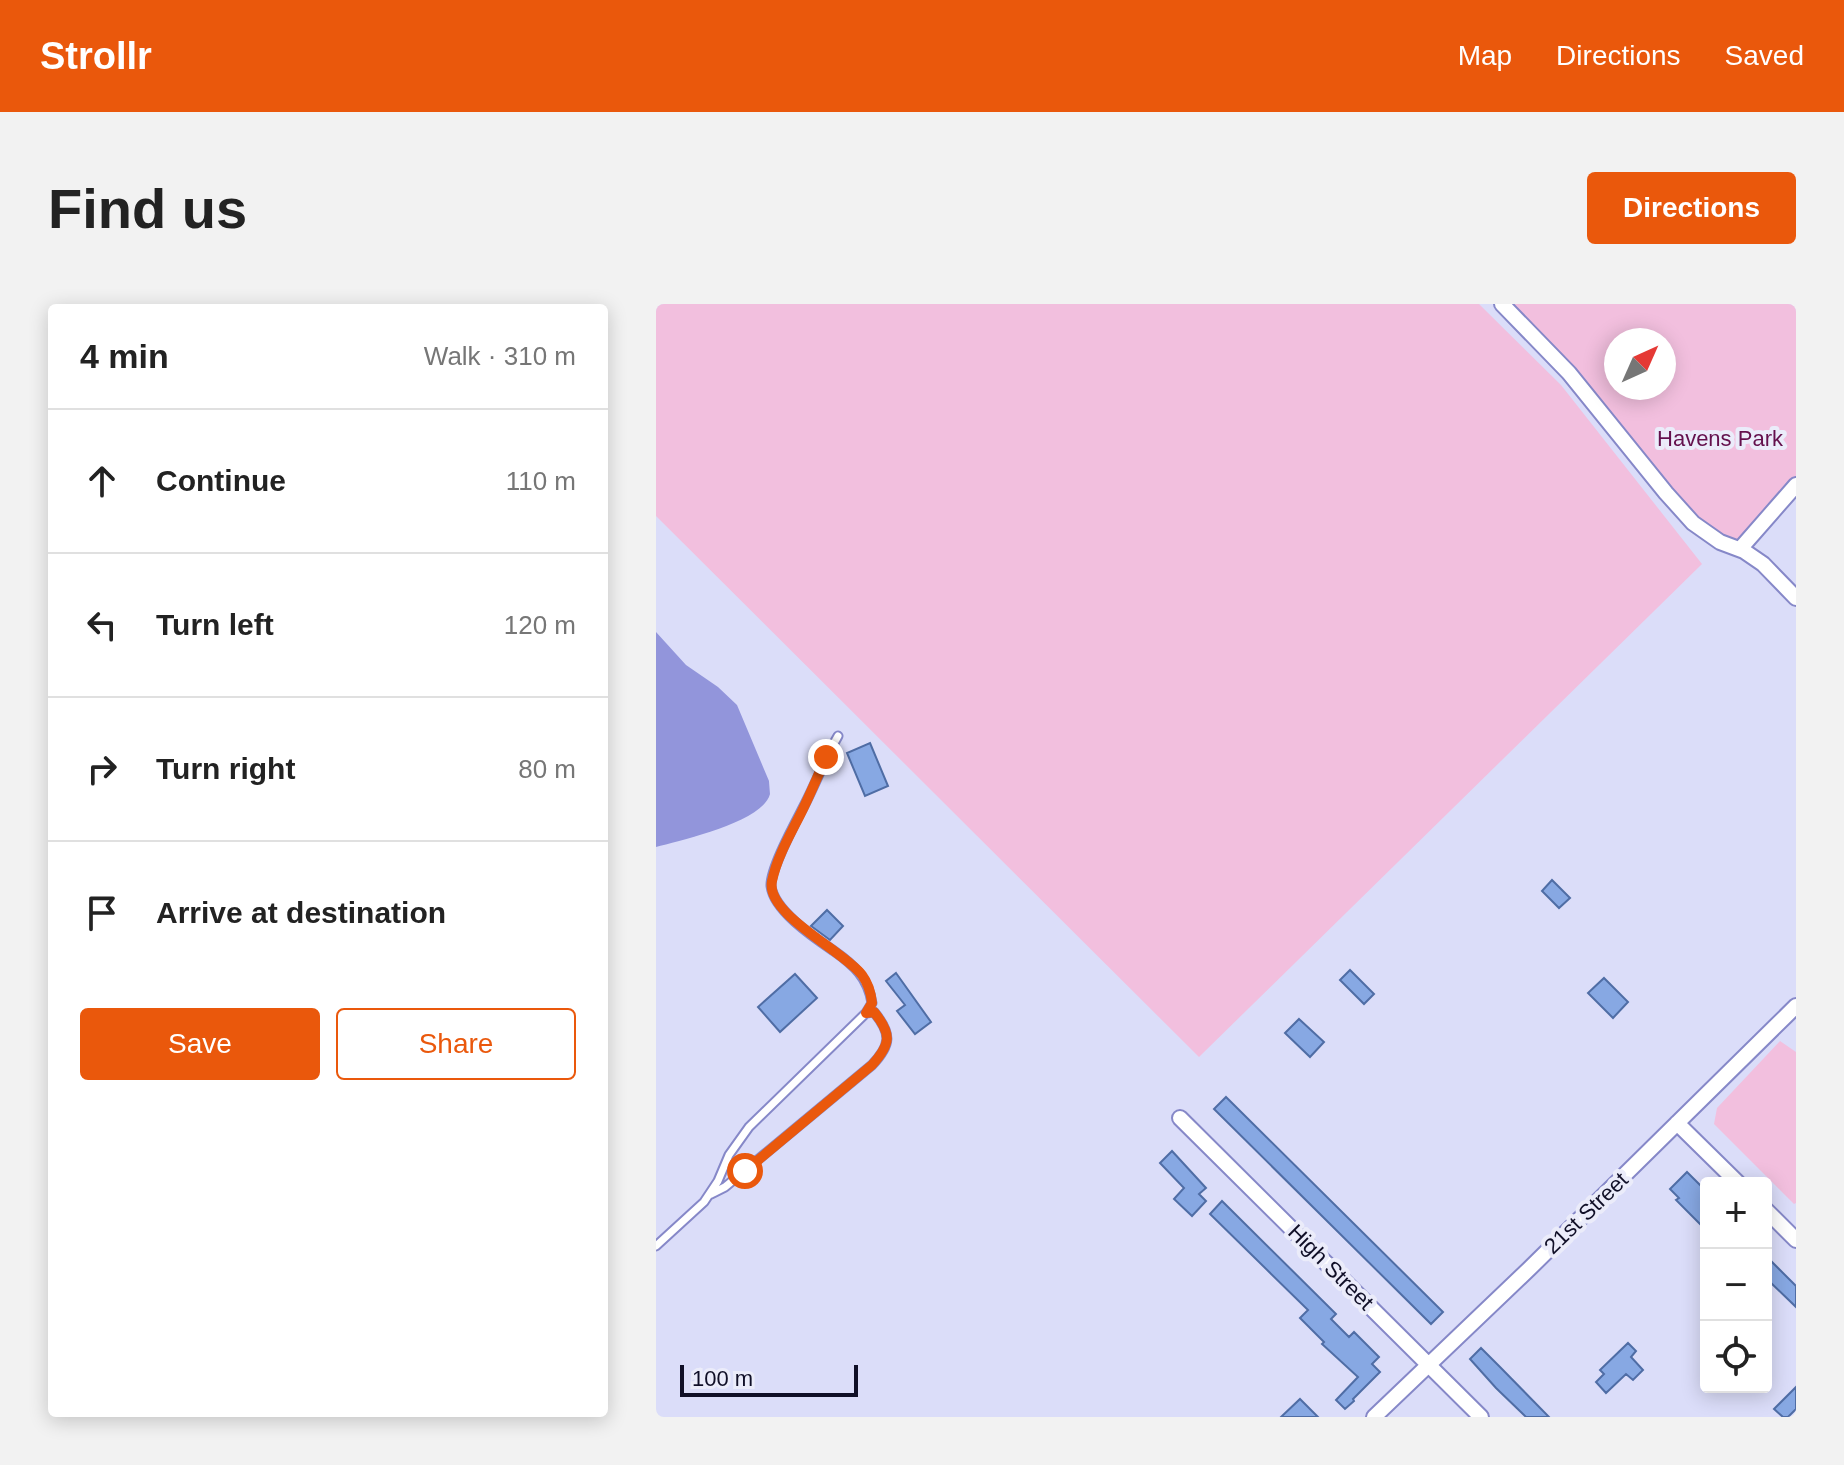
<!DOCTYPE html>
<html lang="en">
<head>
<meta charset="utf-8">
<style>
	body { margin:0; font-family:Helvetica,sans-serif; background:#f2f2f2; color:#222 }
	.controls { position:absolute; right:24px; bottom:24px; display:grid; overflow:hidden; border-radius:8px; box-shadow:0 4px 20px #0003 }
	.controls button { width:72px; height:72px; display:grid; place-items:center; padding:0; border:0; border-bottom:2px solid #e0e0e0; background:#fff; color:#222; font:40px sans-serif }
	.compass { position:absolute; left:948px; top:24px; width:72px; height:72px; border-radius:50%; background:#fff; box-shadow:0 4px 20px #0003; rotate:45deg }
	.scale { position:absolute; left:24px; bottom:20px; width:178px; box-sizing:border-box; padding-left:8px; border:4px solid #100f27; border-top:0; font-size:22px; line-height:28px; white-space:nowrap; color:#100f27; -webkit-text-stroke:6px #ebecfa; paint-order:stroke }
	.stop { position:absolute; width:24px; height:24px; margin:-18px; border:6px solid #ea580c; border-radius:50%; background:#fff }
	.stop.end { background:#ea580c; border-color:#fff; box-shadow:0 2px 8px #0008 }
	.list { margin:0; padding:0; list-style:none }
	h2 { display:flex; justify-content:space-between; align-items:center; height:104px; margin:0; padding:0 32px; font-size:34px }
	h2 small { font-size:26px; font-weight:400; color:#767676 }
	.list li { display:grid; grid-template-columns:52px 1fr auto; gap:24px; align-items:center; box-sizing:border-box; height:144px; padding:0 32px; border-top:2px solid #e0e0e0 }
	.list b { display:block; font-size:30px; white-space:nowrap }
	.list em { font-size:26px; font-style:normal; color:#767676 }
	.actions { display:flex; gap:16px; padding:24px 32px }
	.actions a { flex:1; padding:18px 0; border:2px solid #ea580c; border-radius:8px; text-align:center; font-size:28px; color:#ea580c }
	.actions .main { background:#ea580c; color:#fff }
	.icon { flex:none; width:44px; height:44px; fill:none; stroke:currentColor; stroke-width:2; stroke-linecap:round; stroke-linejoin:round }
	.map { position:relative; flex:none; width:1140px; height:1113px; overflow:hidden; border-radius:8px }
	header { display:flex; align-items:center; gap:48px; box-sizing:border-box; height:112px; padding:0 40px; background:#ea580c; color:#fff }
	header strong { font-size:38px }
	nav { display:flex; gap:44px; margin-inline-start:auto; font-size:28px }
	.intro { display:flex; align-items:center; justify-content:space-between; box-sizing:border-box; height:192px; padding:0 48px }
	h1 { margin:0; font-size:56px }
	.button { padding:20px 36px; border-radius:8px; background:#ea580c; color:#fff; font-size:28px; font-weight:700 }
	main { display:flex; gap:48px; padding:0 48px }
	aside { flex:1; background:#fff; border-radius:8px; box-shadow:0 4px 20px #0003 }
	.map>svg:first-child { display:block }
	.green { fill:#f2bfde; fill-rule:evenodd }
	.water { fill:#9295db }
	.building { fill:#87a8e3; stroke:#4f6da5; stroke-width:2 }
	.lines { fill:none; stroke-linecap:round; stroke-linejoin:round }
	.service-casing { stroke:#8688c8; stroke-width:11 }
	.minor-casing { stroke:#8688c8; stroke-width:18 }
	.service { stroke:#fff; stroke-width:7 }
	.minor { stroke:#fff; stroke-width:14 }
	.route { stroke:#ea580c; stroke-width:10 }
	.labels { text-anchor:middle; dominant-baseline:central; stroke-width:8; stroke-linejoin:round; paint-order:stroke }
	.park-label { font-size:22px; fill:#64104d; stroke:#ebecfa }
	.street-label { font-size:22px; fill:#100f27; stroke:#ebecfa }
</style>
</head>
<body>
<header>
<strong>Strollr</strong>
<nav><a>Map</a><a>Directions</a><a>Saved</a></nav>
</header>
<div class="intro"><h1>Find us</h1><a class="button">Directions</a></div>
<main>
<aside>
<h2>4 min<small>Walk · 310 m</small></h2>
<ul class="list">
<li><svg class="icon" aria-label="ahead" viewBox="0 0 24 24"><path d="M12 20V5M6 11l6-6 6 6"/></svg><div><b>Continue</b></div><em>110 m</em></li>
<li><svg class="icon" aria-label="left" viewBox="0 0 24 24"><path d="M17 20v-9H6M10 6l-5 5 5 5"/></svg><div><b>Turn left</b></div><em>120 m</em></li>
<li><svg class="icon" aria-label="right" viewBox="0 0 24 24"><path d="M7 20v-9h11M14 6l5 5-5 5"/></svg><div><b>Turn right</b></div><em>80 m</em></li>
<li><svg class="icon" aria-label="arrive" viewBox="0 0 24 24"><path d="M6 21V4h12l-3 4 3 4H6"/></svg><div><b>Arrive at destination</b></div></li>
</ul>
<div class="actions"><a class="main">Save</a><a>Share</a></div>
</aside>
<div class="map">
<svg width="1140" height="1113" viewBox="0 0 1140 1113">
	<rect width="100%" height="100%" fill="#dbddf9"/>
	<path class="green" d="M0,0H823L905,81L1046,260L543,753L0,212Z
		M846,0H1140V181L1084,245L1037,219ZM960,36H1008V84H960Z
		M1124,737L1140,748V899L1138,900L1058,820L1061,804Z"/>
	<path class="water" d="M0,328L30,361L62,383L81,401L113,477C113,478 114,489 114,490C107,518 25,536 0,543Z"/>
	<path class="building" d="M214,439L232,482L209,492L191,449Z
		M896,576L914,594L903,604L886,587Z
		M171,606L187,622L174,636L155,622Z
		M694,666L718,690L708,700L684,676Z
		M240,669L275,718L259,730L241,707L249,701L230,677Z
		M139,670L161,694L124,728L102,703Z
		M948,674L972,698L957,714L932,689Z
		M643,715L668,738L654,753L629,729Z
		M570,793L787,1008L775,1020L558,805Z
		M516,847L550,884L543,890L550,897L536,912L518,895L528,884L504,859Z
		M1031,868L1050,887V926L1020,896L1023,894L1014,885Z
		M566,897L680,1010L675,1015L693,1033L698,1028L723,1053L716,1060L724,1068L697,1095L698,1097L689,1105L680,1096L702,1073L666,1040L668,1038L644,1014L652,1006L554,910Z
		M1110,952L1140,982V1003L1115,979L1110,984Z
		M972,1039L980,1047L975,1053L987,1066L977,1076L970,1070L950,1089L940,1078L948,1070L944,1066Z
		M825,1044L844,1063L893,1113H870L840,1084L814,1055Z
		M1140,1083V1105L1132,1113H1127L1118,1105Z
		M644,1095L662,1113H625Z"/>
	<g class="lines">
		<defs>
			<path id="service" d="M55,890L69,883L216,761C235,741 236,730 218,708L210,709
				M0,942L48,898L62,877L73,851L93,823L210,709L216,699C212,674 198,661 178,647C159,634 118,607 115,582C114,564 141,516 150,498C161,476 170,453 182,432"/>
			<path id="minor" d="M846,0L913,69L1010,189L1037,219L1064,238L1088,247L1107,260L1140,294
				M1084,245L1140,181
				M524,814L825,1113
				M1021,819L1082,879
				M1110,906L1140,936
				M718,1113L873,965L1140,702"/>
		</defs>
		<use href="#service" class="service-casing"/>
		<use href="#minor" class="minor-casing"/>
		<use href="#service" class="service"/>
		<use href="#minor" class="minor"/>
	</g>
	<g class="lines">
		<path class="route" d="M89,867L216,761C235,740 236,730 218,708L210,709L216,699C215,689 212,679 206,671C188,647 109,610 116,577C121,553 134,531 145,509C154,491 162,472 170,453"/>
	</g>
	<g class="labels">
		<g class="park-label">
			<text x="1064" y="134">Havens Park</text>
		</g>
		<g class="street-label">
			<text transform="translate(930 909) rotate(-44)">21st Street</text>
			<text transform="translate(675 963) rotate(45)">High Street</text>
		</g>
	</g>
</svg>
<div class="controls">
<button>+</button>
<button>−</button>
<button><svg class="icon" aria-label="locate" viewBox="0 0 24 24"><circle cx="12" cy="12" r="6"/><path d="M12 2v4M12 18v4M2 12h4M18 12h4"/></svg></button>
</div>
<svg class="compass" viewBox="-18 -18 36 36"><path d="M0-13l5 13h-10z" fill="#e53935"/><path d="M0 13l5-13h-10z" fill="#767676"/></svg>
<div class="scale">100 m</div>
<div class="stop" style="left:89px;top:867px"></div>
<div class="stop end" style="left:170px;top:453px"></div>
</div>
</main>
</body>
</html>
